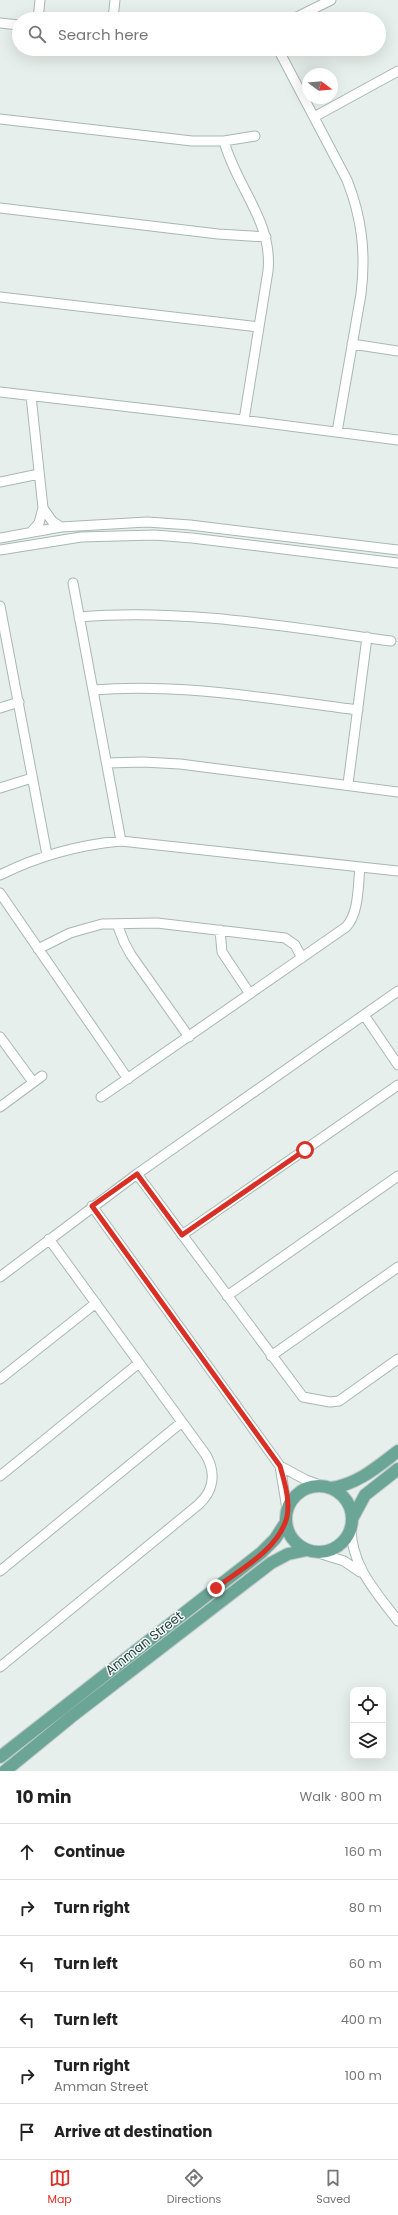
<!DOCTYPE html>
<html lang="en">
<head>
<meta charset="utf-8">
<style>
	body { margin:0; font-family:Poppins,sans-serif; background:#f6f6f6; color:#222 }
	.controls { position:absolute; right:12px; bottom:12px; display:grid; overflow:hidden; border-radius:8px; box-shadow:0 4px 16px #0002 }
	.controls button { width:36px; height:36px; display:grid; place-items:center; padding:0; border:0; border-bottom:1px solid #e0e0e0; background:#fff; color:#222; font:20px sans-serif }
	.compass { position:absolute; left:302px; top:68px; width:36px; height:36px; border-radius:50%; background:#fff; box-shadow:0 4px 16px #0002; rotate:106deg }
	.stop { position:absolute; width:12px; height:12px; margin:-9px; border:3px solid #d93025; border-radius:50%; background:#fff }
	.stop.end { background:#d93025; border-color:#fff; box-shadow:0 1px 4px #0008 }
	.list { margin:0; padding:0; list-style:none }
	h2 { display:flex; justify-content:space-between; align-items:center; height:52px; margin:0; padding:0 16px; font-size:17px }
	h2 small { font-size:13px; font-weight:400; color:#767676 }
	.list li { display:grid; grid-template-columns:26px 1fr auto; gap:12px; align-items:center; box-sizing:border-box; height:56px; padding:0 16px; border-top:1px solid #e0e0e0 }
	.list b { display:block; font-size:15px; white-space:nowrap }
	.list p { margin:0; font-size:13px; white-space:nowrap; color:#767676 }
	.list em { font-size:13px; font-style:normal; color:#767676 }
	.icon { flex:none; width:22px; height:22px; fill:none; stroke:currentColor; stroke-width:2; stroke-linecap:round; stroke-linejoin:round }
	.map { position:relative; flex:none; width:398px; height:1771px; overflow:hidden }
	.search { position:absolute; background:#fff; box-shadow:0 4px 16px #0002; left:12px; right:12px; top:12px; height:44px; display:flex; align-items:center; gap:10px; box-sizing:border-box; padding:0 14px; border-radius:22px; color:#767676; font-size:15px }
	.sheet { height:388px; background:#fff }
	nav { display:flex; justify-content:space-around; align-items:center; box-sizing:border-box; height:56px; border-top:1px solid #e0e0e0; background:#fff; font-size:11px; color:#767676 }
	nav a { display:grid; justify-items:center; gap:2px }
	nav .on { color:#d93025 }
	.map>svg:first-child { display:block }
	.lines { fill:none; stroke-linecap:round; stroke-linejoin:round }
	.minor-casing { stroke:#a8b8b2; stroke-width:11 }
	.major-casing { stroke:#c2cac8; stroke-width:14 }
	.minor { stroke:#fff; stroke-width:9 }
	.major { stroke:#6aa596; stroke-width:12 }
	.route { stroke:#d93025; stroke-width:5 }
	.labels { text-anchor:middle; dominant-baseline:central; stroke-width:3; stroke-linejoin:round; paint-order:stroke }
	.street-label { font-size:13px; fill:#24423a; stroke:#f7fbf9 }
</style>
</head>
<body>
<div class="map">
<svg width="398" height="1771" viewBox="0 0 398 1771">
	<rect width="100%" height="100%" fill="#e6efeb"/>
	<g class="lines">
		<defs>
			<path id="minor" d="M38,19L40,0
				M113,19L115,0
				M293,19L331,0
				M0,23L19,25
				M278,49L347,180C362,218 366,253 361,294L337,432
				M314,117L398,71
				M0,119L192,141H224L255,136
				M224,141C236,187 273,221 268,271L244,420
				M0,208L218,234L266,237
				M0,297L259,327
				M352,344L398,351
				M0,392L234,419L398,440
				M31,396L43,508L39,523L32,531
				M0,482L39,474
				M43,508L52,521L61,527
				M0,538L61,527L147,522L190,525L398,550
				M0,550L81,537L155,535L192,538L398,563
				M73,583L121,841
				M0,606L47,855
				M79,617C183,608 288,627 391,641
				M93,690C182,683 270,699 358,710
				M0,708L19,702
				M107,763L143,762L180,764L398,792
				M348,784L367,637
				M0,788L32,778
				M0,875C38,856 78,845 121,841L398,871
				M0,893L128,1079
				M117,924L124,942L131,955L189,1037
				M220,930L222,952L250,994
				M38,949L70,933L102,924L157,923L285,938L295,945L302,958
				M364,1015L398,1065
				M0,1037L33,1082
				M101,1097L346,927C359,914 358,885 360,867
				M0,1107L42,1076
				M137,1174L303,1397L330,1402L339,1401L398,1359
				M92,1206L280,1466L287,1509
				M182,1235L398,1085
				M0,1277L137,1174L398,991
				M227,1296L398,1176
				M271,1356L398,1267
				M0,1379L96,1303
				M280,1466L306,1480L325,1487
				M0,1476L139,1363
				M351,1527C351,1566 376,1592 398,1621
				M315,1552L344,1561L360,1572
				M0,1571L182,1422
				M0,1667L198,1505C214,1491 216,1473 206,1455L49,1239"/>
			<path id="major" d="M286 1519a33 33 0 1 1 66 0a33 33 0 1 1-66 0Z
				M331,1488C358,1484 377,1467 398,1451
				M352,1519L365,1495L398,1469
				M0,1757L261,1553L275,1539L286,1522
				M5,1771L71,1717L271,1563L288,1554L307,1550"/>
		</defs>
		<use href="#minor" class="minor-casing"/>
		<use href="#major" class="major-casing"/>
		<use href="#minor" class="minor"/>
		<use href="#major" class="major"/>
	</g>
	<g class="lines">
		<path class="route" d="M216,1588C239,1570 274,1552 285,1523C292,1506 285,1483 280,1466L92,1206L137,1174L182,1235L305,1150"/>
	</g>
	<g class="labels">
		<g class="street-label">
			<text transform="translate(144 1643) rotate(-38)">Amman Street</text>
		</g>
	</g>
</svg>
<div class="controls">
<button><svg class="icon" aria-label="locate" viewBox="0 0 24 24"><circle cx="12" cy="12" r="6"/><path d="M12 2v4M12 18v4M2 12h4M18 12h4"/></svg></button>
<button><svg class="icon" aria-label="layers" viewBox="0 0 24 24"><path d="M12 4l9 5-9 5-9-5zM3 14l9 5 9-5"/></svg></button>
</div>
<svg class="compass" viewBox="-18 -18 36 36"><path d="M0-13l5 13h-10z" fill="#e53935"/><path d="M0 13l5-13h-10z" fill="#767676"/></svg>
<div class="stop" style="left:305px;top:1150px"></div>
<div class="stop end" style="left:216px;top:1588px"></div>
<div class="search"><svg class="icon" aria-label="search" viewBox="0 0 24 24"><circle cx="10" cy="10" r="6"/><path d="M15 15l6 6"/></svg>Search here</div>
</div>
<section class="sheet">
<h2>10 min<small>Walk · 800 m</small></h2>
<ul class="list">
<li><svg class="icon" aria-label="ahead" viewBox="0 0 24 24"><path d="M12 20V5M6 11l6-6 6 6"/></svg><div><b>Continue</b></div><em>160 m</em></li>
<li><svg class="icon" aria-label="right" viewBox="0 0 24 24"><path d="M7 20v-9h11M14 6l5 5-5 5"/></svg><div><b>Turn right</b></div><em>80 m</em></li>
<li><svg class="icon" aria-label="left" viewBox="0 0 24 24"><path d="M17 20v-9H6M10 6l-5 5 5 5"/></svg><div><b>Turn left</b></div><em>60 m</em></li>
<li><svg class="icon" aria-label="left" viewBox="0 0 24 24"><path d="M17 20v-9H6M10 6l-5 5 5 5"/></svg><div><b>Turn left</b></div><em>400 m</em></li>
<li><svg class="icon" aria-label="right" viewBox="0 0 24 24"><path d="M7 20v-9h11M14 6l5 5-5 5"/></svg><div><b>Turn right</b><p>Amman Street</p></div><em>100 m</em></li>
<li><svg class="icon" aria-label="arrive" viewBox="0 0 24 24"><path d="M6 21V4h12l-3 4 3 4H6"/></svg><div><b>Arrive at destination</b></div></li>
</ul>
</section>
<nav>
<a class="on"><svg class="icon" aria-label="map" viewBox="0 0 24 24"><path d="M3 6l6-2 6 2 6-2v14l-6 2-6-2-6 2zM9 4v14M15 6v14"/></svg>Map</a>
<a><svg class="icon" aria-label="directions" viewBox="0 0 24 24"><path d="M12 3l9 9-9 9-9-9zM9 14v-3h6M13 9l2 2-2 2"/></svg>Directions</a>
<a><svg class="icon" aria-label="saved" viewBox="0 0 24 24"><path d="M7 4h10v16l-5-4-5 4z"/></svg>Saved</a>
</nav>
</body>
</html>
